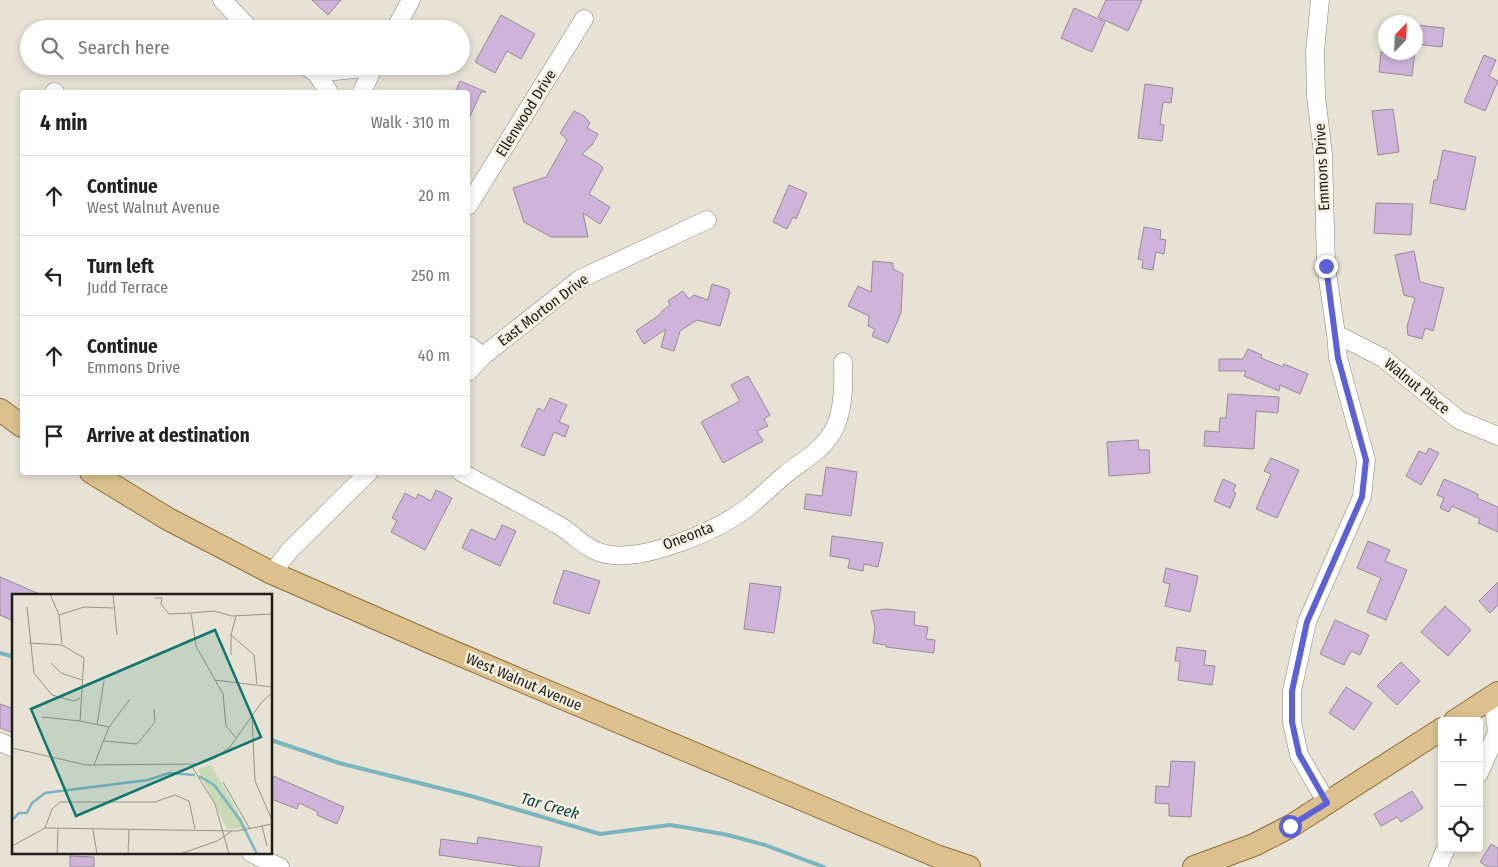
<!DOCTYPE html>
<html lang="en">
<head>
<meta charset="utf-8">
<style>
	body { margin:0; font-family:"Fira Sans Condensed",sans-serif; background:#f2f2f2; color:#222 }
	.controls { position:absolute; right:15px; bottom:15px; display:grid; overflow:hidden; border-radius:5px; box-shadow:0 2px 8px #0003 }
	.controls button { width:45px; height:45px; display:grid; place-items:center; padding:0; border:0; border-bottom:1px solid #e0e0e0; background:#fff; color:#222; font:25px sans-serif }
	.compass { position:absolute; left:1378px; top:15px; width:45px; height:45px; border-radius:50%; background:#fff; box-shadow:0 2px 8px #0003; rotate:23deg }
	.stop { position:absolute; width:15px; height:15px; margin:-11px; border:4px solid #5c61d8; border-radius:50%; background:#fff }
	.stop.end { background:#5c61d8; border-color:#fff; box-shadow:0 1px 5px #0008 }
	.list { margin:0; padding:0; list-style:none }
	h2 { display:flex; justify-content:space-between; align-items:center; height:65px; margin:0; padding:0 20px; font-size:21px }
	h2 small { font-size:16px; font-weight:400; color:#767676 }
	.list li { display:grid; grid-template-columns:32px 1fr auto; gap:15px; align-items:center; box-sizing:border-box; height:80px; padding:0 20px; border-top:1px solid #e0e0e0 }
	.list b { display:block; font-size:19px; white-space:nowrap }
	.list p { margin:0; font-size:16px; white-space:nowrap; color:#767676 }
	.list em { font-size:16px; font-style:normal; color:#767676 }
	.icon { flex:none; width:28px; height:28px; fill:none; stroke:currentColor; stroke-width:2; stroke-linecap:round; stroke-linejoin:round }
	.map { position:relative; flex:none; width:1498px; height:867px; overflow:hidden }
	.search { position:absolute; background:#fff; box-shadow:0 2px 8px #0003; left:20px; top:20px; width:450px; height:55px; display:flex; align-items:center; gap:12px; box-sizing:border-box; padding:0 18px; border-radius:28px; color:#767676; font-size:19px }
	.panel { position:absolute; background:#fff; box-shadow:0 2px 8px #0003; left:20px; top:90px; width:450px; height:385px; border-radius:5px }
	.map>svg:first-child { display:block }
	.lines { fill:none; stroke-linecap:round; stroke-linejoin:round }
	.stream { stroke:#7ab4bf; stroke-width:4 }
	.building { fill:#d0b3da; stroke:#948b97 }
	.minor-casing { stroke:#878275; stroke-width:19 }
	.major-casing { stroke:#8b6c35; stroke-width:24 }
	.minor { stroke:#fff; stroke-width:18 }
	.major { stroke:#dcc18f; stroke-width:22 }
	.route { stroke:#5c61d8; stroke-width:6 }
	.labels { text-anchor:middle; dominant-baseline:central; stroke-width:5; stroke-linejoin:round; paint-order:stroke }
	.street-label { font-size:15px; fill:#1f1d18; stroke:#f5efe1 }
	.water-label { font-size:16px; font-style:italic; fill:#023c44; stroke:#f5efe1 }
	.inset-river { fill:none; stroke:#7ab4bf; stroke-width:2.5 }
	.inset-road { fill:none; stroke:#979389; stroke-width:1 }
	.view { fill:#0f766e; fill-opacity:0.15; stroke:#0f766e; stroke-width:2.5 }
	.inset-edge { fill:none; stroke:#1f1d18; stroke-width:2.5 }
</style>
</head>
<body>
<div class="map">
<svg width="1498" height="867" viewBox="0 0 1498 867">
	<rect width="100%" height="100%" fill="#e7e2d4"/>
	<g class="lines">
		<path class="stream" d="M0,653L14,657
			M271,740L339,763L471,796L600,834L670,825L689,828L728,835L765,845L824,867"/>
	</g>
	<path class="building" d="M312,0H341L328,15Z
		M1106,0H1142L1128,31L1098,17Z
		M1074,8L1105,22L1092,52L1061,38Z
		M501,15L535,34L521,59L507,51L495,73L475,62Z
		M1416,25L1444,28L1442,47L1416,44Z
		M1381,52H1415L1412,76L1379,72Z
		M1484,55L1496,60L1489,76L1498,81L1485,111L1464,102Z
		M460,81L486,92H481L468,121V92H455Z
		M1145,84L1173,88L1171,103L1163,102L1160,124L1164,125L1162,141L1138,138Z
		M1393,109L1399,152L1378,155L1372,111Z
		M574,111L584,116L590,123L587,128L598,134L592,145L582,154L599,164L603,168L589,194L610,207L600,224L583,213L588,237H551L524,222L513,188L546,177L567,140L560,133Z
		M1443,150L1476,157L1465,210L1430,203L1434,180H1437Z
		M789,185L807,193L796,219L793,217L787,229L773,222Z
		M1376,203L1413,204L1411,235L1374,233Z
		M1144,227L1161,230L1160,239L1166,240L1164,254L1156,252L1153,270L1142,268L1143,260L1138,259Z
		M1414,251L1420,282L1444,288L1433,331L1425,328L1422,339L1408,335L1407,327L1415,298L1404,295L1395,255Z
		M873,261L893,263V269L903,274L901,313L888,343L872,336L875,329L868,326L869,316L848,306L858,286L871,292Z
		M712,284L728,289L730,292L720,326L697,320L680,331L674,351L661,347L666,329L644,344L636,331L661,314L662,311L670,305L668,301L683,291L689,299L694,295L708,300Z
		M1248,349L1262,355L1261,358L1283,367L1284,364L1308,374L1300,394L1280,385L1279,391L1244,376L1246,371H1219V359H1243Z
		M748,376L770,415L764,419L768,426L757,431L763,441L723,463L701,422L740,401L731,385Z
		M1228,394L1279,397L1278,413L1256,411L1254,449L1204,446L1205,431L1219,432L1220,418H1226Z
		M550,398L567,405L559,422L569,426L565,437L554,432L544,456L521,446L538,408L544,411Z
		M1138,440L1139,450H1149L1150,473L1109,476L1107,442Z
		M1429,448L1439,453L1421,485L1406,476L1419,451L1426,454Z
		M1271,458L1299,470L1277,518L1256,509L1271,474L1264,471Z
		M826,467L857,472L851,516L804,509L806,494L822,496Z
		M1223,479L1236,485L1233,491L1236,493L1230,508L1214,501Z
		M1444,479L1478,494L1477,498L1498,507V532L1478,523L1480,519L1452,506L1449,512L1440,508L1444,498L1437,495Z
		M436,490L452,498L425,550L391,532L397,521L392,518L405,493L416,499L418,494L431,501Z
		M502,525L516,531L500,566L462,548L471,529L495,540Z
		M832,536L883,543L878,567L864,564L863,571L848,568L850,559L830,556Z
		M1368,541L1390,550L1385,561L1407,570L1386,620L1367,612L1381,578L1357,568Z
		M1166,568L1198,576L1190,612L1165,606L1170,584L1163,582Z
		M564,570L600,581L589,614L553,603Z
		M0,577L44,596H14V621L0,615Z
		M1498,582V605L1490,613L1479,601Z
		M750,583L781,587L774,633L744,629Z
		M1445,606L1471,630L1448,656L1421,632Z
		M886,609L915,612L914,625L928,627L926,639L935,640L934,653L886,647V645L873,643L875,627L871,611Z
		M1335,620L1369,635L1360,655L1351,651L1344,665L1320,654Z
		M1177,647L1206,651L1204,665L1215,666L1212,685L1178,680L1180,661H1175Z
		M1401,662L1420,681L1397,705L1377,686Z
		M1346,687L1372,703L1354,730L1329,713Z
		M0,704L14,709V733L0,728Z
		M1171,761L1195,762L1191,817L1169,816V804L1155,803L1156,786L1169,787Z
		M271,775L344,807L337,824L317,815L318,812L299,803L297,809L271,799Z
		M1412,791L1423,808L1401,822L1397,817L1381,826L1374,814Z
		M478,837L542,847L539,867H524L439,855L441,839L477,844Z
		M1491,844L1498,848V867H1488L1480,862Z
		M70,856L94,857V867H70Z"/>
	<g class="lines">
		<defs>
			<path id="minor" d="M222,0L250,29
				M1320,0L1315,51L1316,96L1323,154L1326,266L1336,334L1338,358L1366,460L1362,497L1307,622L1292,691V722L1299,755L1327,803
				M395,29L411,0
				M305,66L316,73L373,67
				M316,73L329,92
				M54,92H55
				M362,92L374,66
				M468,206L584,19
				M1336,334L1383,358L1459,420L1498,436
				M468,345L483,356
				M468,372L483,356L580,279L707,220
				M461,472C493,490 526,506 558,525C575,534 585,550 606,554C644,562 717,531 747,508C761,497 774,484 787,473C804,460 821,451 832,433C844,413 844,384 843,362
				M272,573L290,550L369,472
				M0,742L14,748
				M1479,773L1497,733L1493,696
				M251,853L280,867
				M1438,867L1446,848"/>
			<path id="major" d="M0,410L22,426
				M91,472L168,519L272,573L437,645L939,857L969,867
				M1455,721L1498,693
				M1194,867L1254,845L1291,826L1442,729"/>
		</defs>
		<use href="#minor" class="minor-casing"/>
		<use href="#major" class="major-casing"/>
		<use href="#minor" class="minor"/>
		<use href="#major" class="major"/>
	</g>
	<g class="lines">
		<path class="route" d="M1290,826L1327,803L1299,754L1292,722V691L1307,622L1362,497L1366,460L1338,358L1326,266"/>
	</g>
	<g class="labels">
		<g class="street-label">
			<text transform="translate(526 113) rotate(-58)">Ellenwood Drive</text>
			<text transform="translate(1322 167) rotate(-93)">Emmons Drive</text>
			<text transform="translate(543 310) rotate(-37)">East Morton Drive</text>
			<text transform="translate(1417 386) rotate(39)">Walnut Place</text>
			<text transform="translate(688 536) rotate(-21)">Oneonta</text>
			<text transform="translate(524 682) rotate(23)">West Walnut Avenue</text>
		</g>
		<g class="water-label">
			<text transform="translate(550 806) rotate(16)">Tar Creek</text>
		</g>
	</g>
	<g transform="translate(12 594)">
		<rect width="260" height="260" fill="#e7e2d4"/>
		<path d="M199,171L235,234L215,235L186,175Z" fill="#c7d9b5"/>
		<path class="inset-river" d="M187,182L202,191L228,226L245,260M0,226L7,219H15L20,209L33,199L136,186L157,179L183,181"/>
		<path class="inset-road" d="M38,0L47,21L50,50M101,0L105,41M143,4H150L149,10L157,20L179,19L184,52L211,100L214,132L224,144M15,13L22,79L40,101L62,107L68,104M179,19L202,17L220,22L260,20M47,21L72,13L101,14M224,22L219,41L242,61L245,90M17,49L50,51L72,64L68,127L97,133M219,61V41M39,69L49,79L70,86M202,86L260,93M30,123L68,127M240,123L243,187L260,226M85,131L92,87M92,147L125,150L143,128L142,115M0,154L74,171L188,170L203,164L218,153L249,109L260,99M82,171L97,133L118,105M179,171L203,210L217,260M211,188L238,235M250,232L255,252M33,234L40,215L48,208H143L163,201L177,207L183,235M81,236L85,260M0,252L33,234L225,237L260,230M45,260L46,235M116,260L117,236M168,260L205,247L220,237"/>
		<path class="view" d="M203,36L249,143L64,222L19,115Z"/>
		<rect width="260" height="260" class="inset-edge"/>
	</g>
</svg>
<div class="controls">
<button>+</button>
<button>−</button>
<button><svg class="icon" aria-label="locate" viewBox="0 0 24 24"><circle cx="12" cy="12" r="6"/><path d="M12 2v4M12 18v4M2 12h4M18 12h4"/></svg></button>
</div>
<svg class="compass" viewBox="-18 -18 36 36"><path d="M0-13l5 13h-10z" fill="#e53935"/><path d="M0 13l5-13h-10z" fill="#767676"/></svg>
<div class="stop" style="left:1290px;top:826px"></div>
<div class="stop end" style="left:1326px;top:266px"></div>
<div class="search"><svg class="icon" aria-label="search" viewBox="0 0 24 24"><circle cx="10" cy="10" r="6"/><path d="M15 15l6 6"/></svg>Search here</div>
<section class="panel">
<h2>4 min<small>Walk · 310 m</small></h2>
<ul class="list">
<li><svg class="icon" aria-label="ahead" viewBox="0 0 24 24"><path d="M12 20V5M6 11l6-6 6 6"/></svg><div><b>Continue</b><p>West Walnut Avenue</p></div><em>20 m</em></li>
<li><svg class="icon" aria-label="left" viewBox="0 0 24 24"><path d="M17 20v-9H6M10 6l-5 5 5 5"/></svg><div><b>Turn left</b><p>Judd Terrace</p></div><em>250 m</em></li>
<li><svg class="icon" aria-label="ahead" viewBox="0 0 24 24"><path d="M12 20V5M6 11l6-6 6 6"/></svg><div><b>Continue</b><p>Emmons Drive</p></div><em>40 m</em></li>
<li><svg class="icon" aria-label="arrive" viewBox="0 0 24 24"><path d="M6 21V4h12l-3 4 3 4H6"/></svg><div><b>Arrive at destination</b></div></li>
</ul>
</section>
</div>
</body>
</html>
